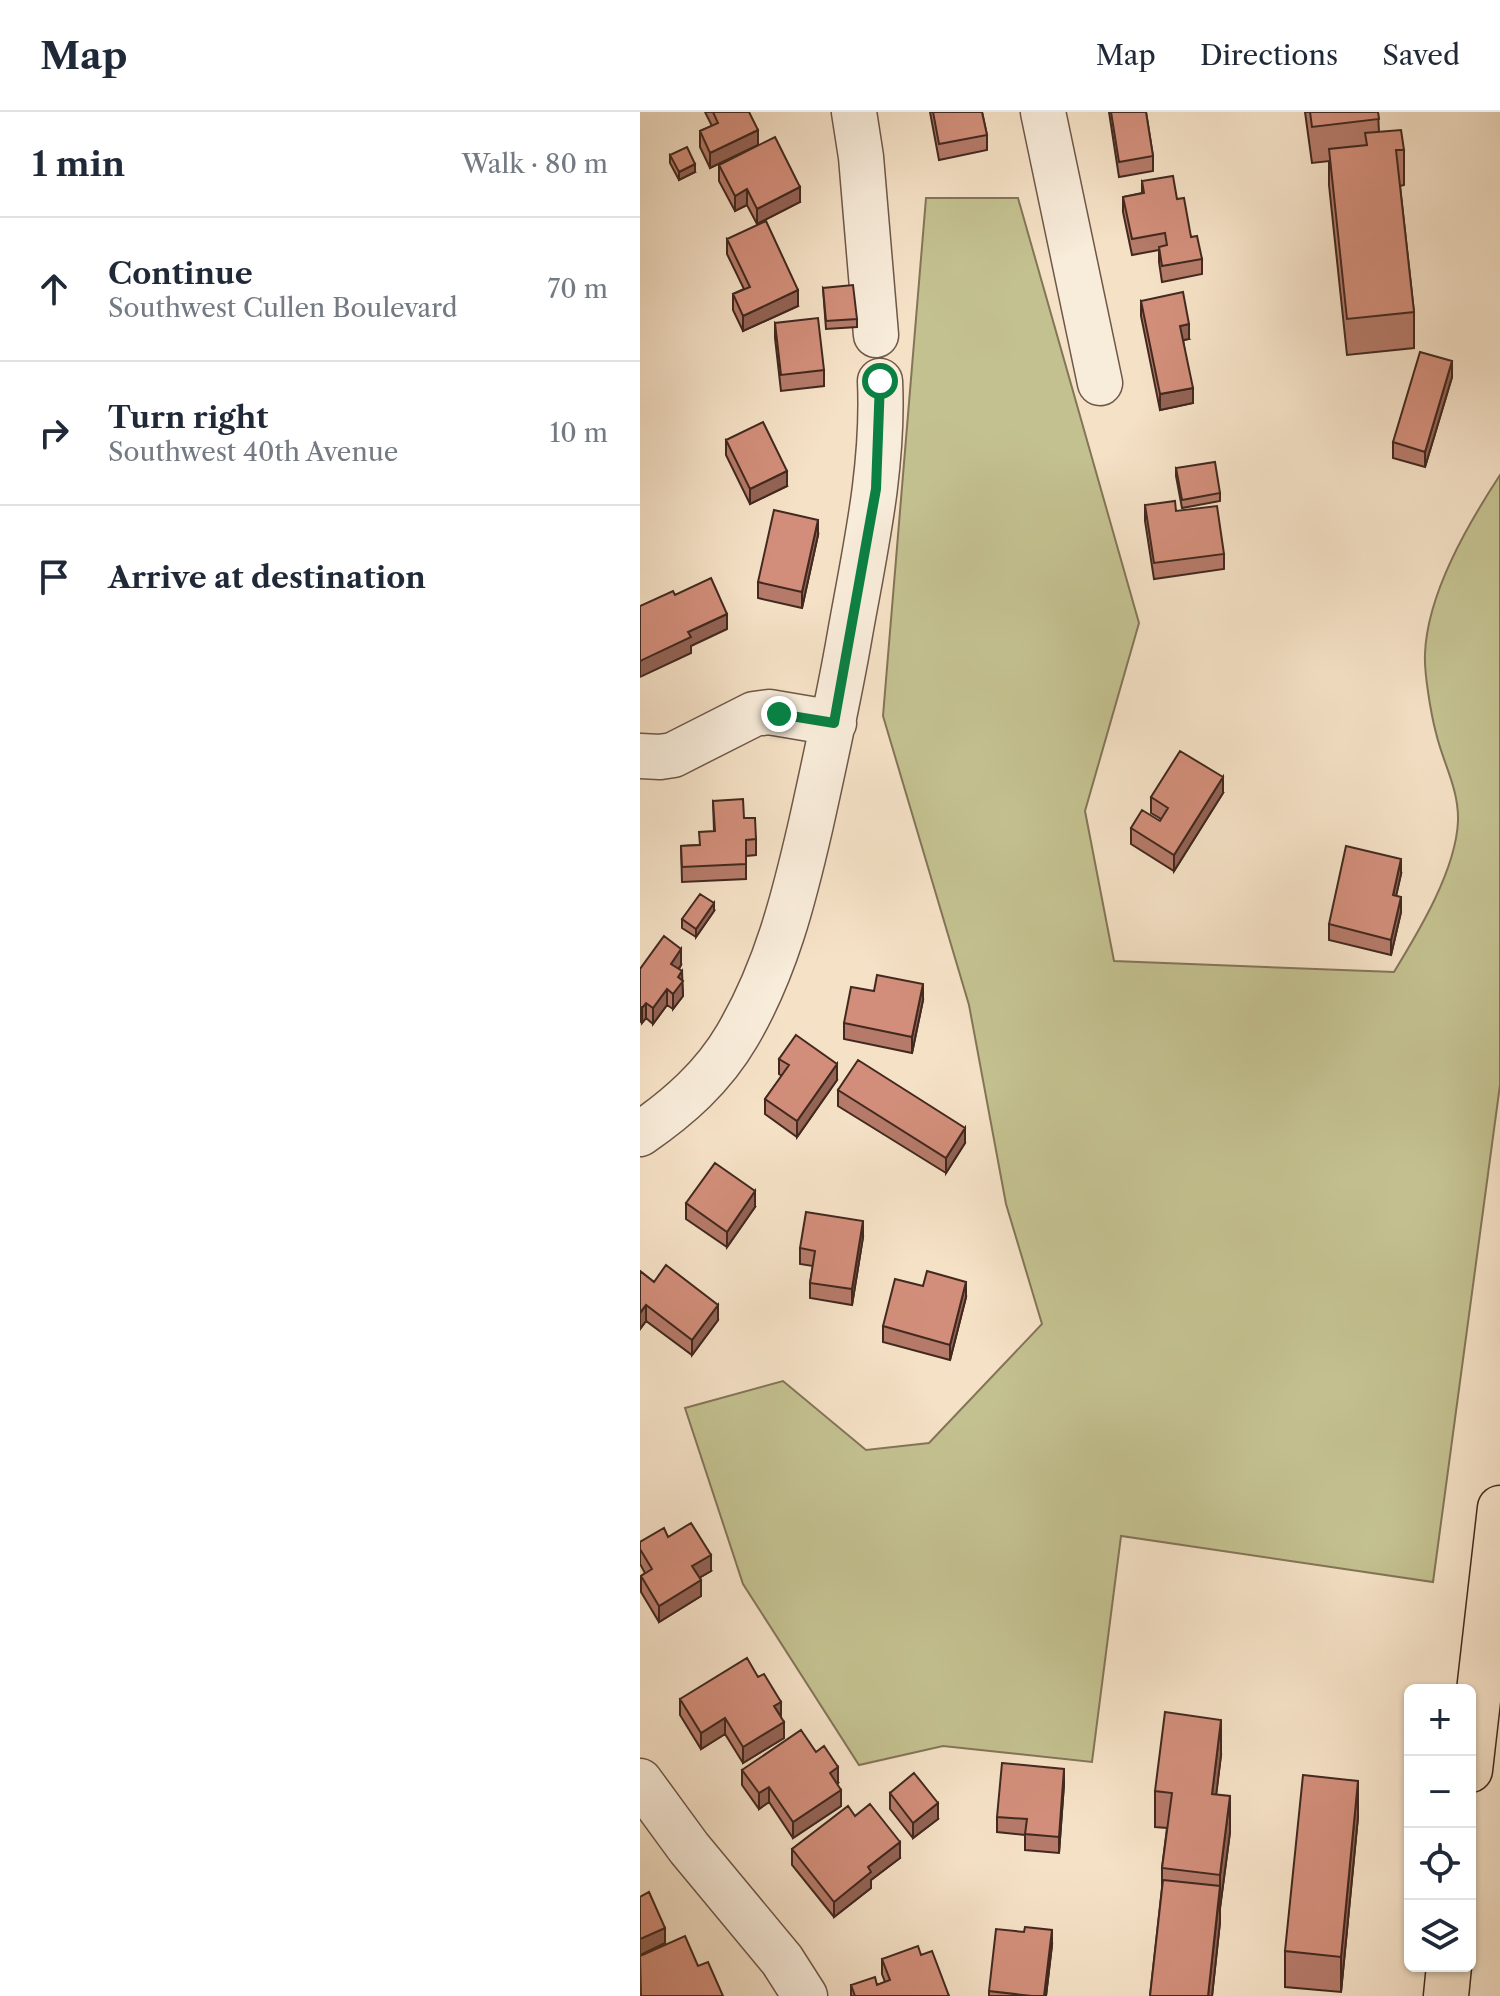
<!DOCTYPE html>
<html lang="en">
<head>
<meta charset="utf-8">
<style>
	body { margin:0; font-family:"Libre Caslon Text",serif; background:#f2f2f3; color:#1f2937 }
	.controls { position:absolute; right:24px; bottom:24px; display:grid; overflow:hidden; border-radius:12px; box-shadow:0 2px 6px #0004 }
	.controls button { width:72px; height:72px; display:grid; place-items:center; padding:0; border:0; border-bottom:2px solid #e0e1e3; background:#fff; color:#1f2937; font:40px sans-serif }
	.stop { position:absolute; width:24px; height:24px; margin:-18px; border:6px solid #0b8043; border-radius:50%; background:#fff }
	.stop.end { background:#0b8043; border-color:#fff; box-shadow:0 2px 8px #0008 }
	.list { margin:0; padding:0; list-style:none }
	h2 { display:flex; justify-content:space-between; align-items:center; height:104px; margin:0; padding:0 32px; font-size:34px }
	h2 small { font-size:26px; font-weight:400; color:#747a83 }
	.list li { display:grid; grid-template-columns:52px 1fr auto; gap:24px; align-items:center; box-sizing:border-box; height:144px; padding:0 32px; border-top:2px solid #e0e1e3 }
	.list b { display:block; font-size:30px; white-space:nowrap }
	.list p { margin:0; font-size:26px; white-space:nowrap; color:#747a83 }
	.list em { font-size:26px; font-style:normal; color:#747a83 }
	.icon { flex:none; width:44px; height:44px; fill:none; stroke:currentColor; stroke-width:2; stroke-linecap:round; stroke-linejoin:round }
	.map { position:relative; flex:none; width:860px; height:1884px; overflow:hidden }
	header { display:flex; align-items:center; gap:48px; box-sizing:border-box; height:112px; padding:0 40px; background:#fff; border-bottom:2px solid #e0e1e3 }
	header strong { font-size:38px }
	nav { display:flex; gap:44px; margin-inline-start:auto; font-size:28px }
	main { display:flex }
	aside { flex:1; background:#fff }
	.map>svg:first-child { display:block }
	.green { fill:#c4c190; stroke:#837558; stroke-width:2 }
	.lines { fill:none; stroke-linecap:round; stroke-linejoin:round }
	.minor-casing { stroke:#6f5749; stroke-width:47 }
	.major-casing { stroke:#42291f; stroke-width:47 }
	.minor { stroke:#f8ecda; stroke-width:44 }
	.major { stroke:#f5e1c6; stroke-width:44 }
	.wall { fill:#b57a69; stroke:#42291f; stroke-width:2 }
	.shaded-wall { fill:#936355; stroke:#42291f; stroke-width:2 }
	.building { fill:#d28e7a; stroke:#42291f; stroke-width:2 }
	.route { stroke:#0b8043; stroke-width:10 }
</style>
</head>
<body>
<header>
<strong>Map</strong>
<nav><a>Map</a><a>Directions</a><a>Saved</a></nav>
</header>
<main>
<aside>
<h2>1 min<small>Walk · 80 m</small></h2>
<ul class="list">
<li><svg class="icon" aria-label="ahead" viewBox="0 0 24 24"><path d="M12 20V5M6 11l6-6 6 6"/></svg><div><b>Continue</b><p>Southwest Cullen Boulevard</p></div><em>70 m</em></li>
<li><svg class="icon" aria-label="right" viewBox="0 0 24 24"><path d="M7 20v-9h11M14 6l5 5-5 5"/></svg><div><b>Turn right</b><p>Southwest 40th Avenue</p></div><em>10 m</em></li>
<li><svg class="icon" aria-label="arrive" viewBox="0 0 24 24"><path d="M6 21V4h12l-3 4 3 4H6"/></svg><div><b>Arrive at destination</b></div></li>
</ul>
</aside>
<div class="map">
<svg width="860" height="1884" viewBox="0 0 860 1884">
	<rect width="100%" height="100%" fill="#f5e1c6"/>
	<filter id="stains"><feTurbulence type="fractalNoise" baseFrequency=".0025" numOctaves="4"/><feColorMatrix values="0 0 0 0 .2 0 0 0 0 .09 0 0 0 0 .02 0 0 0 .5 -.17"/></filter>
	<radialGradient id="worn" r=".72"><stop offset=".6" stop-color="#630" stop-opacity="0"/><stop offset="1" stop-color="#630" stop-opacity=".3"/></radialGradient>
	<path class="green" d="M286,86H378L499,511L445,699L474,849L754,860C779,819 816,758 818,709C819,677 803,651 796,621C791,602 784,561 785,542C787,482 828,412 860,363V973L793,1470L481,1424L452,1650L303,1634L219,1653L103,1472L45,1296L143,1269L226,1338L289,1331L402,1212L366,1092L329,893L243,604Z"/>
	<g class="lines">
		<defs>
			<path id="minor" d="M214,0L221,45L236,223
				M403,0L460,271
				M0,644L20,645L33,643L114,602L129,600L194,611
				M0,1022C39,995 73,965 97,924C136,858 154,786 171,712C185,649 199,586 210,522C225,438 244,355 240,269
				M0,1669L49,1736L142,1848L165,1884"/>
			<path id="major" d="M830,1658L860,1396
				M806,1884L809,1854"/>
		</defs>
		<use href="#minor" class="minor-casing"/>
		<use href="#major" class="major-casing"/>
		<use href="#minor" class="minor"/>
		<use href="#major" class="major"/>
	</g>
	<path class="wall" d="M65,0H109L118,33L160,90L117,112L107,93L95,99L79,69V53L117,34L70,56L60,35V19L72,14Z
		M290,0H342L347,23V38L299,48Z
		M469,0H506L513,44V59L479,65Z
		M665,0H738L739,20L764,38V73L760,74L774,200V236L707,243L689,73V49L672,51Z
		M30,43L55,60L39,68L30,51Z
		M502,69L537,87L551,125L562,147V162L522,170L519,150V138L492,143L483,100V85L502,81Z
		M87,127L158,194L103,219L93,198V182L104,177L87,142Z
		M183,176L217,207V215L186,217Z
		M501,189L549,227L543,228L553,291L520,298L501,204Z
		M135,211L184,258V274L141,279L135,226Z
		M812,265L785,355L753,346V330Z
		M86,328L147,374L110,392L86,343Z
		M536,356L580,381V389L542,396L536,364Z
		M505,393L536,399L584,442V457L514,467L505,409Z
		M178,423L162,496L118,486V470Z
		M583,681L534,759L491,732V716L520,709L521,707L511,701V685Z
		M73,689L104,706L116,727V743L106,744V767L42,770L41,734L59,733L74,719Z
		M761,762L756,783L761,800L751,843L689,828V812Z
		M74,799L56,825L42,816V807Z
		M41,853L39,857L42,868L43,884L33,897L27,893L13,912L6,906L2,911L0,909V857Z
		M283,888L272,941L204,927V911Z
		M139,947L197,968L157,1025L125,1002V987L142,964L139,962Z
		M198,978L325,1031L306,1061L198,994Z
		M46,1091L115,1095L87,1135L46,1107Z
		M223,1125L212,1193L170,1186V1171L173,1154L160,1152V1136Z
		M0,1159L14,1170L78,1208L52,1243L6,1209L0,1217Z
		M326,1185L310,1248L243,1230V1214Z
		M0,1430L71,1459L59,1466L61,1484L19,1510L1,1480V1464L5,1461L0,1452Z
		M40,1587L141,1606L144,1626L103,1651L85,1622L61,1637L40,1603Z
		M581,1643L576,1682L590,1720L580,1796V1810L572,1884H510L522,1776V1756L527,1716L515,1715V1679Z
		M102,1658L198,1671L197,1672L201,1694L153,1726L129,1690L119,1697L102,1673Z
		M424,1672L419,1741L385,1738V1723L357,1720V1705Z
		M250,1681L298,1707L273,1726L250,1697Z
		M215,1704L260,1746L231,1768V1776L194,1805L152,1753V1737Z
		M718,1705L701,1880L645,1875V1839Z
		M412,1833L406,1884H349V1879Z
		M281,1843L309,1884H211V1873H237L245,1870L242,1862V1847Z"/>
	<path class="shaded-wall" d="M118,18V33L70,56V41Z
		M55,52V60L39,68V60Z
		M160,75V90L117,112V97Z
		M107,77V93L95,99V84Z
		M158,178V194L103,219V204Z
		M549,212V227L540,229V214Z
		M812,249V265L785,355V340Z
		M553,276V291L520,298V282Z
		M147,359V374L110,392V377Z
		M178,408V423L162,496V480Z
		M87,502V517L51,534V541L0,565V549L48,520Z
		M583,665V681L534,759V743Z
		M761,747V762L753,798V783Z
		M761,785V800L751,843V828Z
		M74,791V799L56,825V817Z
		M41,837V853L31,867V852Z
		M42,859L43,884L33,897V882L38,865Z
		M283,872V888L272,941V925Z
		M27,877V893L13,912V896Z
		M6,891V906L2,911V896Z
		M197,952V968L157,1025V1009Z
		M325,1016V1031L306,1061V1046Z
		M115,1079V1095L87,1135V1120Z
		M223,1109V1125L212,1193V1177Z
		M326,1170V1185L310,1248V1233Z
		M6,1193V1209L0,1217V1201Z
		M78,1193V1208L52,1243V1228Z
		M71,1443V1459L52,1470V1454Z
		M61,1468V1484L19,1510V1494Z
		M141,1590V1605L134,1594Z
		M85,1606V1622L61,1637V1621Z
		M581,1608V1643L572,1718V1682Z
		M144,1610V1626L103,1651V1635Z
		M198,1655V1671L190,1677V1661Z
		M424,1657V1672L419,1741V1725Z
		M718,1669V1705L701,1880V1845Z
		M129,1675V1690L119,1697V1681Z
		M201,1678V1694L153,1726V1710Z
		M590,1684V1720L580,1796V1810L572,1884H568L580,1778V1763Z
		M298,1691V1707L273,1726V1711Z
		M260,1730V1746L231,1768V1776L194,1805V1790L228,1755Z
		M25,1816V1831L0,1843V1827Z
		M412,1818V1833L406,1884H404Z"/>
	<path class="building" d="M73,0H109L118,18L70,41L60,19L78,11Z
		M293,0H342L347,23L299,32Z
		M471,0H506L513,44L479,50Z
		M670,0H738L739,7L672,15Z
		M761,18L764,38H756L774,200L707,207L689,37L727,33L725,21Z
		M135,25L160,75L117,97L107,77L95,84L79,53Z
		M47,35L55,52L39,60L30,43Z
		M533,64L537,87L544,86L551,125L557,124L562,147L522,154L519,135L527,133L525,121L492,127L483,85L504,81L502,69Z
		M126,109L158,178L103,204L93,182L110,175L87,127Z
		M213,173L217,207L186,209L183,176Z
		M543,180L549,212L540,214L553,276L520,282L501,189Z
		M178,206L184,258L141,263L135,211Z
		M780,240L812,249L785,340L753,330Z
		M123,310L147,359L110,377L86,328Z
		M575,350L580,381L542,388L536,356Z
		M535,389L536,399L577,394L584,442L514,451L505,393Z
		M134,398L178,408L162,480L118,470Z
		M71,466L87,502L48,520L51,525L0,549V494L33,479L35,483Z
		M540,639L583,665L534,743L491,716L502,698L520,709L528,696L511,685Z
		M103,687L104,706H115L116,727L106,728V752L42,755L41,734L60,733L59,720L75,719L73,689Z
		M706,734L761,747L753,783L761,785L751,828L689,812Z
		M60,782L74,791L56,817L42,807Z
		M24,824L41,837L31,852L42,859L38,865L43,869L33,882L27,877L13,896L6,891L2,896L0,894V857Z
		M237,863L283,872L272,925L204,911L211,875L234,879Z
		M156,923L197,952L157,1009L125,987L149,953L139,947Z
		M218,948L325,1016L306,1046L198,978Z
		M75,1051L115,1079L87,1120L46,1091Z
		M166,1100L223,1109L212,1177L170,1171L175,1139L160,1136Z
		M26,1153L78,1193L52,1228L6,1193L0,1201V1159L14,1170Z
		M287,1159L326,1170L310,1233L243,1214L255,1167L283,1174Z
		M51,1411L71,1443L52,1454L61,1468L19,1494L1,1464L12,1457L0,1437V1430L24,1416L28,1425Z
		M107,1546L118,1565L124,1562L141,1590L134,1594L144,1610L103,1635L85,1606L61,1621L40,1587Z
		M525,1600L581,1608L572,1682L590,1684L580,1763L522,1756L532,1681L515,1679Z
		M161,1618L176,1640L184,1634L198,1655L190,1661L201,1678L153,1710L129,1675L119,1681L102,1658Z
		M362,1651L424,1657L419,1725L385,1722L387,1707L357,1705Z
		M274,1661L298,1691L273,1711L250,1681Z
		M663,1663L718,1669L701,1845L645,1839Z
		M230,1692L260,1730L228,1755L231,1760L194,1790L152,1737L208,1694L215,1704Z
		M523,1768L580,1774L568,1884H510Z
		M9,1780L25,1816L0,1827V1785Z
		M385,1815L412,1818L404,1884H392L349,1879L356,1817L384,1820Z
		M45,1824L58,1854L68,1850L83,1884H1L0,1844Z
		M278,1834L281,1843L292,1839L309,1884H215L211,1873L235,1865L237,1873L250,1868L242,1847Z"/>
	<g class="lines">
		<path class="route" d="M139,602L194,611L236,377L240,269"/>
	</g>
	<rect width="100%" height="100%" filter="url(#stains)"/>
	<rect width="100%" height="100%" fill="url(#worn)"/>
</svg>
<div class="controls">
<button>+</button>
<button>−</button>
<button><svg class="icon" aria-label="locate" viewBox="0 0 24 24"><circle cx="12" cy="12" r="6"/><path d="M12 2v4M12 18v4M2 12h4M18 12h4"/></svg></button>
<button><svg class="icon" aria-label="layers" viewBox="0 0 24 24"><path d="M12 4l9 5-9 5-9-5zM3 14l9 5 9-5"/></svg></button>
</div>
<div class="stop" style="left:240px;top:269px"></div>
<div class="stop end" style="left:139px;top:602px"></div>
</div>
</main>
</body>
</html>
